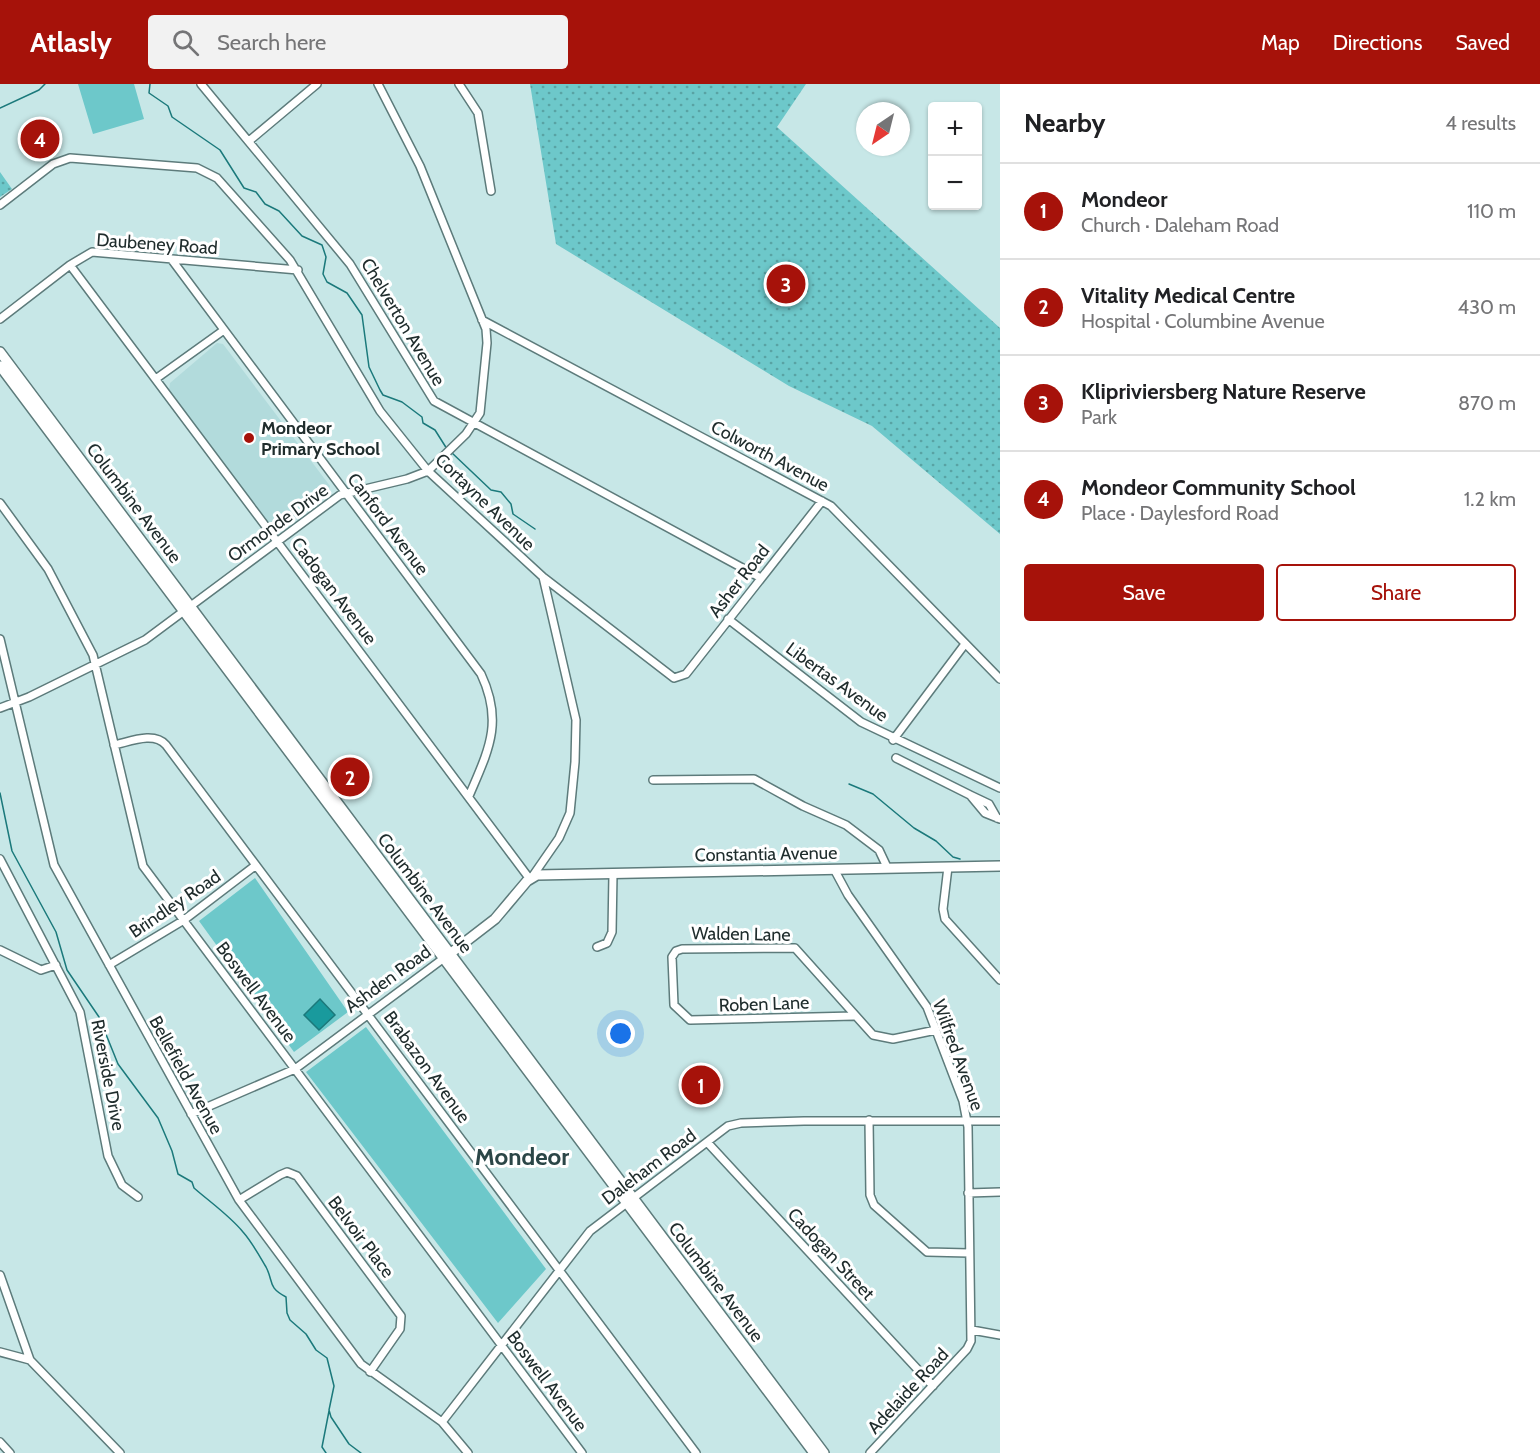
<!DOCTYPE html>
<html lang="en">
<head>
<meta charset="utf-8">
<style>
	body { margin:0; font-family:Cabin,sans-serif; background:#f2f2f2; color:#202124 }
	.controls { position:absolute; right:18px; top:18px; display:grid; overflow:hidden; border-radius:6px; box-shadow:0 2px 4px #0004 }
	.controls button { width:54px; height:54px; display:grid; place-items:center; padding:0; border:0; border-bottom:2px solid #e0e0e0; background:#fff; color:#202124; font:30px sans-serif }
	.compass { position:absolute; left:856px; top:18px; width:54px; height:54px; border-radius:50%; background:#fff; box-shadow:0 2px 4px #0004; rotate:215deg }
	.you { position:absolute; left:621px; top:950px; width:21px; height:21px; margin:-15px; border:4px solid #fff; border-radius:50%; background:#1a73e8; box-shadow:0 0 0 9px #1a73e833 }
	.badge { display:grid; place-items:center; width:39px; height:39px; border-radius:50%; background:#a6120a; color:#fff; font-size:20px; font-weight:700 }
	.pin { position:absolute; translate:-50% -50%; border:3px solid #fff; box-shadow:0 2px 6px #0006 }
	.list { margin:0; padding:0; list-style:none }
	h2 { display:flex; justify-content:space-between; align-items:center; height:78px; margin:0; padding:0 24px; font-size:26px }
	h2 small { font-size:20px; font-weight:400; color:#757577 }
	.list li { display:grid; grid-template-columns:39px 1fr auto; gap:18px; align-items:center; box-sizing:border-box; height:96px; padding:0 24px; border-top:2px solid #e0e0e0 }
	.list b { display:block; font-size:22px; white-space:nowrap }
	.list p { margin:0; font-size:20px; white-space:nowrap; color:#757577 }
	.list em { font-size:20px; font-style:normal; color:#757577 }
	.actions { display:flex; gap:12px; padding:18px 24px }
	.actions a { flex:1; padding:14px 0; border:2px solid #a6120a; border-radius:6px; text-align:center; font-size:21px; color:#a6120a }
	.actions .main { background:#a6120a; color:#fff }
	.icon { flex:none; width:33px; height:33px; fill:none; stroke:currentColor; stroke-width:2; stroke-linecap:round; stroke-linejoin:round }
	.map { position:relative; flex:none; width:1000px; height:1369px; overflow:hidden }
	header { display:flex; align-items:center; gap:36px; box-sizing:border-box; height:84px; padding:0 30px; background:#a6120a; color:#fff }
	header strong { font-size:28px }
	nav { display:flex; gap:33px; margin-inline-start:auto; font-size:21px }
	.search { width:420px; height:54px; background:#f2f2f2; display:flex; align-items:center; gap:15px; box-sizing:border-box; padding:0 21px; border-radius:6px; color:#757577; font-size:22px }
	main { display:flex }
	aside { flex:1; background:#fff }
	.map>svg:first-child { display:block }
	.built { fill:#b2dbdc }
	.park { fill:url(#park-dots) }
	.pitch { fill:#6dc8ca }
	.water { fill:#199a9d; stroke:#1b797b; stroke-width:1.5 }
	.lines { fill:none; stroke-linecap:round; stroke-linejoin:round }
	.stream { stroke:#1b797b; stroke-width:1.5 }
	.street-casing { stroke:#5d7b7b; stroke-width:10 }
	.secondary-casing { stroke:#5d7b7b; stroke-width:12 }
	.street { stroke:#fff; stroke-width:7 }
	.secondary { stroke:#fff; stroke-width:9 }
	.poi-dot { fill:#a6120a; stroke:#fff; stroke-width:2 }
	.labels { text-anchor:middle; dominant-baseline:central; stroke-width:6; stroke-linejoin:round; paint-order:stroke }
	.street-label { font-size:18px; fill:#202d2d; stroke:#fff }
	.poi-label { font-size:18px; font-weight:bold; fill:#202d2d; stroke:#fff; text-anchor:start }
	.district-label { font-size:24px; font-weight:bold; fill:#2b4647; stroke:#fff }
</style>
</head>
<body>
<header>
<strong>Atlasly</strong>
<div class="search"><svg class="icon" aria-label="search" viewBox="0 0 24 24"><circle cx="10" cy="10" r="6"/><path d="M15 15l6 6"/></svg>Search here</div>
<nav><a>Map</a><a>Directions</a><a>Saved</a></nav>
</header>
<main>
<div class="map">
<svg width="1000" height="1369" viewBox="0 0 1000 1369">
	<defs>
		<pattern id="park-dots" width="8" height="8" patternUnits="userSpaceOnUse" patternTransform="scale(1.5)"><rect width="8" height="8" fill="#6dc8ca"/><path d="M2 2h.1M6 6h.1" fill="none" stroke="#59a3a4" stroke-width="1.8" stroke-linecap="round"/></pattern>
	</defs>
	<rect width="100%" height="100%" fill="#c7e7e7"/>
	<path class="built" d="M217,259L223,260L330,402L328,409L282,446L271,443L169,306L170,299Z"/>
	<path class="park" d="M530,0H806L777,43L1000,244V450L872,342L789,302L556,160Z
		M0,88L12,105L0,113Z"/>
	<path class="pitch" d="M78,0H134L144,35L93,50Z
		M255,794L348,928L294,968L199,837Z
		M366,943L546,1185L498,1239L306,988Z"/>
	<path class="water" d="M320,915L335,931L319,946L304,931Z"/>
	<g class="lines">
		<path class="stream" d="M150,0L149,9L168,22L172,33L220,66L244,104L256,108L265,120L279,127L302,152L322,161L326,173L323,190L327,198L347,209L362,231L369,283L380,306L383,311L402,318L422,333L423,339L435,346L447,365
			M0,24L39,6L45,0
			M451,368L491,406L501,408L511,420L513,430L535,445
			M849,700L873,710L914,744L936,757L953,773L960,775
			M0,709L12,767L56,848L67,886L99,933L118,980L158,1034L172,1067L178,1090L192,1098L194,1104C210,1118 230,1132 243,1148C252,1158 260,1173 266,1183C274,1198 267,1203 286,1213L287,1229L290,1236L306,1250L316,1266L327,1274L334,1302L329,1326L331,1333L349,1360L361,1369
			M326,1369L322,1363L329,1327"/>
		<defs>
			<path id="street" d="M201,0L350,180L434,317L761,494
				M459,0L478,29L491,107
				M249,57L317,0
				M0,121L53,80L70,74L197,84L217,94L290,176L380,327L428,387L543,493L674,594L686,590L822,417
				M172,176L481,590C504,639 488,667 469,712
				M70,181L529,794
				M0,235L70,181L92,168L298,186
				M482,236L831,422L1000,595
				M157,294L224,246
				M0,419L48,485L93,571L143,782L582,1369
				M728,535L861,638L1000,704
				M0,555L54,781L239,1116L361,1280L442,1338L468,1369
				M0,624L29,613L145,556L340,411L407,395L428,387L466,350L480,329L487,259L486,245L420,82L378,0
				M893,656L965,560
				M114,661C129,658 154,647 166,661L696,1369
				M896,674L970,711L985,729L1000,735
				M653,696L754,695L803,722L846,741L879,766L887,783
				M970,711L989,720L997,734
				M0,775L80,928L108,1072L122,1101L138,1113
				M948,783L943,825L945,835L1000,896
				M834,785L848,811L927,923L963,1017L968,1043L971,1257L967,1265L870,1369
				M532,793L559,754L570,729L575,678L576,636L543,493
				M597,863L607,859L612,848L613,790
				M0,866L41,886L56,881
				M109,881L184,836L256,781
				M854,932L690,936L674,921L672,873L676,867L682,865L795,864L873,951L893,955L936,946
				M191,1030L295,985L444,874
				M869,1036L870,1111L874,1121L927,1168L969,1169
				M707,1058L933,1302
				M968,1109L1000,1108
				M239,1116L280,1091L287,1088L297,1092L401,1232L400,1245L370,1288
				M0,1191L30,1276
				M972,1246L1000,1251
				M0,1268L30,1276L120,1369
				M442,1338L590,1147L728,1042L741,1039L804,1037H1000
				M0,1358L10,1369"/>
			<path id="secondary" d="M0,268L824,1369
				M0,282L814,1369
				M447,872L495,835L527,797L537,791L1000,782"/>
		</defs>
		<use href="#street" class="street-casing"/>
		<use href="#secondary" class="secondary-casing"/>
		<use href="#street" class="street"/>
		<use href="#secondary" class="secondary"/>
	</g>
	<circle class="poi-dot" cx="249" cy="354" r="6"/>
	<g class="labels">
		<g class="street-label">
			<text transform="translate(157 160) rotate(4)">Daubeney Road</text>
			<text transform="translate(403 238) rotate(59)">Chelverton Avenue</text>
			<text transform="translate(770 372) rotate(28)">Colworth Avenue</text>
			<text transform="translate(485 418) rotate(44)">Cortayne Avenue</text>
			<text transform="translate(134 419) rotate(53)">Columbine Avenue</text>
			<text transform="translate(278 439) rotate(-36)">Ormonde Drive</text>
			<text transform="translate(388 440) rotate(53)">Canford Avenue</text>
			<text transform="translate(739 497) rotate(-52)">Asher Road</text>
			<text transform="translate(334 507) rotate(53)">Cadogan Avenue</text>
			<text transform="translate(837 598) rotate(36)">Libertas Avenue</text>
			<text transform="translate(766 770) rotate(-1)">Constantia Avenue</text>
			<text transform="translate(425 809) rotate(53)">Columbine Avenue</text>
			<text transform="translate(175 820) rotate(-34)">Brindley Road</text>
			<text transform="translate(741 850) rotate(1)">Walden Lane</text>
			<text transform="translate(388 895) rotate(-36)">Ashden Road</text>
			<text transform="translate(256 908) rotate(53)">Boswell Avenue</text>
			<text transform="translate(764 920) rotate(-2)">Roben Lane</text>
			<text transform="translate(958 971) rotate(70)">Wilfred Avenue</text>
			<text transform="translate(427 983) rotate(54)">Brabazon Avenue</text>
			<text transform="translate(108 991) rotate(79)">Riverside Drive</text>
			<text transform="translate(186 991) rotate(61)">Bellefield Avenue</text>
			<text transform="translate(649 1083) rotate(-37)">Daleham Road</text>
			<text transform="translate(361 1153) rotate(53)">Belvoir Place</text>
			<text transform="translate(831 1170) rotate(47)">Cadogan Street</text>
			<text transform="translate(716 1198) rotate(53)">Columbine Avenue</text>
			<text transform="translate(547 1297) rotate(53)">Boswell Avenue</text>
			<text transform="translate(908 1307) rotate(-47)">Adelaide Road</text>
		</g>
		<g class="poi-label">
			<text x="261" y="344">Mondeor<tspan x="261" dy="21">Primary School</tspan></text>
		</g>
		<g class="district-label">
			<text x="522" y="1072">Mondeor</text>
		</g>
	</g>
</svg>
<div class="controls">
<button>+</button>
<button>−</button>
</div>
<svg class="compass" viewBox="-18 -18 36 36"><path d="M0-13l5 13h-10z" fill="#e53935"/><path d="M0 13l5-13h-10z" fill="#757577"/></svg>
<div class="you"></div>
<div class="pin badge" style="left:701px;top:1001px">1</div>
<div class="pin badge" style="left:350px;top:693px">2</div>
<div class="pin badge" style="left:786px;top:200px">3</div>
<div class="pin badge" style="left:40px;top:55px">4</div>
</div>
<aside>
<h2>Nearby<small>4 results</small></h2>
<ul class="list">
<li><span class="badge">1</span><div><b>Mondeor</b><p>Church · Daleham Road</p></div><em>110 m</em></li>
<li><span class="badge">2</span><div><b>Vitality Medical Centre</b><p>Hospital · Columbine Avenue</p></div><em>430 m</em></li>
<li><span class="badge">3</span><div><b>Klipriviersberg Nature Reserve</b><p>Park</p></div><em>870 m</em></li>
<li><span class="badge">4</span><div><b>Mondeor Community School</b><p>Place · Daylesford Road</p></div><em>1.2 km</em></li>
</ul>
<div class="actions"><a class="main">Save</a><a>Share</a></div>
</aside>
</main>
</body>
</html>
